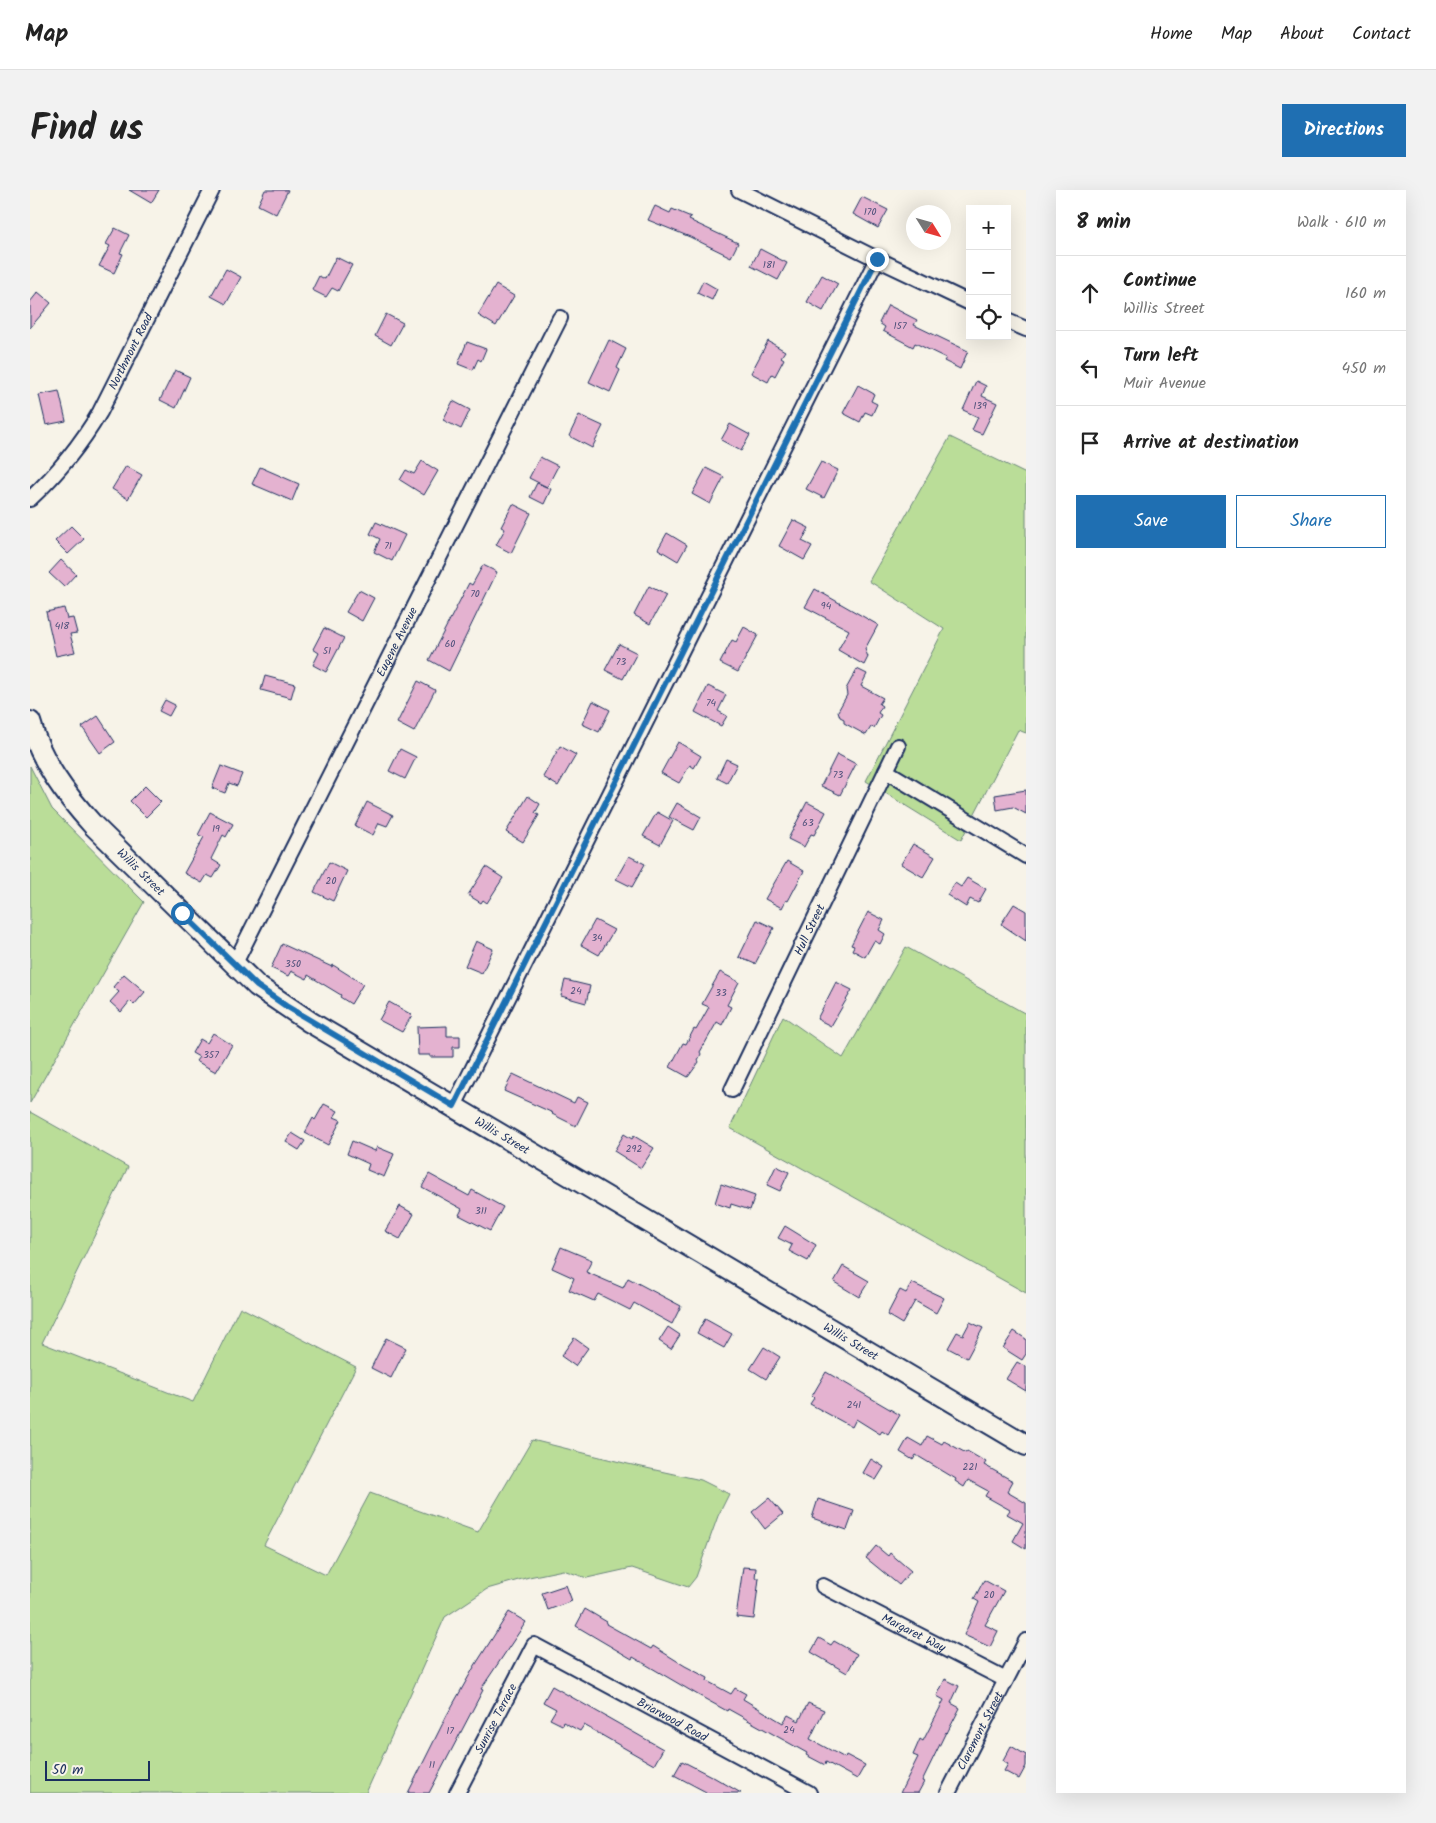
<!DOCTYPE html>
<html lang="en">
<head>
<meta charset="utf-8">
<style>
	body { margin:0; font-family:Kalam,sans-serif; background:#f2f2f2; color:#222 }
	.controls { position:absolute; right:15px; top:15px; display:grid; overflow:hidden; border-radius:0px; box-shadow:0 5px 20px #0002 }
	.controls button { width:45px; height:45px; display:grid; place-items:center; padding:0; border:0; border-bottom:1px solid #e0e0e0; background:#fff; color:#222; font:25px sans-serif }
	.compass { position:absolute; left:876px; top:15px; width:45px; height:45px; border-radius:50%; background:#fff; box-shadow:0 5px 20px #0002; rotate:127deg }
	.scale { position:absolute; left:15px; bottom:12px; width:105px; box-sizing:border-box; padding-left:5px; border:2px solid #1b2f5e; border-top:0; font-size:14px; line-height:18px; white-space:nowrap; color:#1b2f5e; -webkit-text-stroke:4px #f7f3e8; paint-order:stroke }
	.stop { position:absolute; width:15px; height:15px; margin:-11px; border:4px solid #1f6fb2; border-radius:50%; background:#fff }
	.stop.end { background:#1f6fb2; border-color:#fff; box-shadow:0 1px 5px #0008 }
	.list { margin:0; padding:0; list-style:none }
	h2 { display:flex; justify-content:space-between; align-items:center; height:65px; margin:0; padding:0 20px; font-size:21px }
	h2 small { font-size:16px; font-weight:400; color:#767676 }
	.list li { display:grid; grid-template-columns:32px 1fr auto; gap:15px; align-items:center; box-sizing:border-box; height:75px; padding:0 20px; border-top:1px solid #e0e0e0 }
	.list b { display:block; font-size:19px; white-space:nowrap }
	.list p { margin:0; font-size:16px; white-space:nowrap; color:#767676 }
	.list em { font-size:16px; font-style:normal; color:#767676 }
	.actions { display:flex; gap:10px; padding:15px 20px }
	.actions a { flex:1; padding:11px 0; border:1px solid #1f6fb2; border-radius:0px; text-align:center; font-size:18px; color:#1f6fb2 }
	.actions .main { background:#1f6fb2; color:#fff }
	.icon { flex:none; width:28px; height:28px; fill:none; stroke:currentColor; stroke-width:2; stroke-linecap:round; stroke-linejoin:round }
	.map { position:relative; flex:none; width:996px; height:1603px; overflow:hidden; border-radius:0px }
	header { display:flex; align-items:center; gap:30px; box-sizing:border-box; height:70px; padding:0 25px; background:#fff; border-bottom:1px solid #e0e0e0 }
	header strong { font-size:24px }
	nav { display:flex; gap:28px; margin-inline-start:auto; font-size:18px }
	.intro { display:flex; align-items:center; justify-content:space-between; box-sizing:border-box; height:120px; padding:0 30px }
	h1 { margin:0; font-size:35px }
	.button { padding:12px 22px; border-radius:0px; background:#1f6fb2; color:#fff; font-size:18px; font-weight:700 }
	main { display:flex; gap:30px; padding:0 30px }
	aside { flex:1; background:#fff; border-radius:0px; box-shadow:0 5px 20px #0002 }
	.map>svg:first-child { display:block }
	.green { fill:#badd98; stroke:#6a867b }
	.building { fill:#e4b2d0; stroke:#1b2f5e }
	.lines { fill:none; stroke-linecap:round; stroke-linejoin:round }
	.street-casing { stroke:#1b2f5e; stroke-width:18 }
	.secondary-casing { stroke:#1b2f5e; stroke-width:24 }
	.street { stroke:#f7f3e8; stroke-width:14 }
	.secondary { stroke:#f7f3e8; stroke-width:20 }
	.route { stroke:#1f6fb2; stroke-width:6 }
	.labels { text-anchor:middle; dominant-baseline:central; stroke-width:4.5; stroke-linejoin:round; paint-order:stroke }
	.number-label { font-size:10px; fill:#4d507a }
	.street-label { font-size:12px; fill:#1b2f5e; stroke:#f7f3e8 }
</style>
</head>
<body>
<header>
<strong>Map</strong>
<nav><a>Home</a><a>Map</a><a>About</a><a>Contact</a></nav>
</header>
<div class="intro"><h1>Find us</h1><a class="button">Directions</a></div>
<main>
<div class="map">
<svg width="996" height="1603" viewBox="0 0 996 1603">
	<rect width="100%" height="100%" fill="#f7f3e8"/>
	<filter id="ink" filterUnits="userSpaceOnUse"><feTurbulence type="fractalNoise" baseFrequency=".02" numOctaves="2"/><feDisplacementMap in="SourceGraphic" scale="10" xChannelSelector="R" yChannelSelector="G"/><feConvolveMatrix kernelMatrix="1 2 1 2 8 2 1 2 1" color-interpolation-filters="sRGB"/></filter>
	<g filter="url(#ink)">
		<path class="green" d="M920,247L996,284V543L988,540L931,650L836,591L914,439L839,391Z
			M0,576L22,619L114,712L0,913Z
			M876,757L996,824V1103L700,938L753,826L813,868Z
			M0,922L98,977L12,1153L163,1212L210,1117L326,1177L234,1355L296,1385L340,1303L448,1342L502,1250L598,1274L671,1290L699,1304L688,1326L666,1387L658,1397L602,1378L557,1388L533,1380L499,1387L457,1399L415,1427L336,1603H0Z"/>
		<path class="building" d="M99,0H129L121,13Z
			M235,0H258L246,24L228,15Z
			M832,7L858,20L848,38L823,24Z
			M625,16L640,23L642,19L661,27L659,30L708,53L701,67L660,47L618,30Z
			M85,38L99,45L90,63L93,64L84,83L69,76L80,56L76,54Z
			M730,59L757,73L748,90L721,76Z
			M306,67L322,75L308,101L302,98L296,107L282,100L289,86L295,89Z
			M196,79L211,87L196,114L181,106Z
			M792,85L808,94L793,121L777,112Z
			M673,91L687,99L682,110L667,103Z
			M466,95L484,106L466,136L448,125Z
			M8,102L21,113L0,138V112Z
			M858,115L887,130L884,135L938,161L930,179L914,171L916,168L885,153L883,157L853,141L855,137L849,133Z
			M356,124L373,133L361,155L345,146Z
			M579,150L596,159L587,178L590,180L580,202L559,192Z
			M738,151L755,161L751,167L754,169L745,186L742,184L738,192L721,183Z
			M437,152L456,159L451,171L448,169L443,180L428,174Z
			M145,180L160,187L146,218L130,210Z
			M946,191L956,196L952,206L967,213L952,244L942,240L948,227L933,220Z
			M828,195L844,204L841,211L847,214L842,225L835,222L830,232L813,223Z
			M29,201L36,231L16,235L9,205Z
			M423,211L440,220L431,239L413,230Z
			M549,225L573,236L562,258L539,246Z
			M700,234L720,245L711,261L691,250Z
			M510,267L528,276L517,297L499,288Z
			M392,271L408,281L394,305L370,290L376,280L384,284Z
			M791,272L808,280L794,308L776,299Z
			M96,276L112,285L98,309L82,299Z
			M230,277L269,294L262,311L222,294Z
			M676,278L694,287L680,314L662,304Z
			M507,293L521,299L514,314L500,307Z
			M483,314L501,323L481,363L466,355L475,339L471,337Z
			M763,330L779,338L772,351L782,356L774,370L749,356Z
			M346,332L375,345L362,371L344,362L350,349L340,344Z
			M41,336L54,349L38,364L25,351Z
			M637,343L657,355L648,371L628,359Z
			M31,370L46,384L34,397L19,383Z
			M453,375L467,382L419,481L399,470L439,393L442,395Z
			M619,396L636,405L620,434L604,425Z
			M785,399L848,435L835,459L838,467L834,475L808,460L819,440L775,417Z
			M329,400L344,408L332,431L316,422Z
			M34,418L37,429L43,428L47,443L40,444L45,462L26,466L16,422Z
			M714,437L728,445L708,482L690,473L702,450L706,452Z
			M294,438L314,448L296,482L283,475L289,463L283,459Z
			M589,454L607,463L593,489L575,480Z
			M827,479L837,484L831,496L853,508L849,514L852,516L848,523L851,525L844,538L841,537L836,545L814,533V529L810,527L808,521L817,505L816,499Z
			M235,486L265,494L261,508L231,500Z
			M388,491L405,500L384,542L367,533Z
			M678,496L696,505L688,521L697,526L691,536L665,522Z
			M135,510L145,515L139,526L129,521Z
			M563,511L580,520L569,542L552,534Z
			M68,526L85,552L70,563L52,537Z
			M648,552L671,566L664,578L660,575L649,593L631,583Z
			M530,556L546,565L528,596L513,587Z
			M370,559L386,567L375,589L359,581Z
			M807,564L826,574L810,605L791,596Z
			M696,569L707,574L697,593L687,588Z
			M191,576L212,584L207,596L199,593L195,603L182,598Z
			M115,596L131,612L116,627L100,611Z
			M996,600V624L983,617L967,620L965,605Z
			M498,606L510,614L505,623L509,625L493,652L476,642Z
			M337,612L363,625L357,636L349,633L343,645L325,636Z
			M777,612L796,622L784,645L781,644L774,657L758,649Z
			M647,613L671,627L664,640L639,627Z
			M180,622L203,634L196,647L193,645L181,669L191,675L183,688L177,685L172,693L154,683L174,647L168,645Z
			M627,622L643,631L630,655L613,646Z
			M883,654L905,667L893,687L871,674Z
			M599,666L615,674L602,697L586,689Z
			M757,671L774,681L758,711L756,710L752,718L735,709Z
			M299,672L317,681L303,711L284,702Z
			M456,677L473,688L457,713L453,710L451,713L438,705Z
			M937,688L956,699L948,713L940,709L936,717L917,705L925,693L931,697Z
			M984,714L996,721V751L971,734Z
			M838,722L854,730L849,740L855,744L850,754L844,751L835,767L822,760L824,756L821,755Z
			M565,730L584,740L569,765L551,755Z
			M727,730L744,738L725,774L709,767Z
			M446,751L463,759L452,783L435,776Z
			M252,754L302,777L303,775L333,794L321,814L310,807L311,805L278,785L277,789L261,781L258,786L241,778Z
			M690,782L709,792L697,815L701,817L692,835L687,832L670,862L671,864L668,870L669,872L658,887L640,877L653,853L656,854L664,839L666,840L679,817L672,814Z
			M94,784L115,802L104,815L100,811L91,822L80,812L89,802L83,797Z
			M535,790L560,796L556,813L531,806Z
			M806,792L822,800L801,836L787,829Z
			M359,812L382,825L372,842L349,830Z
			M417,836V846H430V857H423V867H400V865H388L387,837Z
			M183,843L202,855L186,882L166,871L169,867L162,863L170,849L177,853Z
			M483,884L544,913L547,907L558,912L546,936L522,924L523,923L474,901Z
			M294,914L308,921L304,927L311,930L298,955L275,943L283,928L285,930Z
			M262,943L275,951L269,960L256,952Z
			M594,944L602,949L604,946L624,958L611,978L584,961Z
			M322,951L345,961L347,957L364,964L354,987L337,980L339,974L317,964Z
			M746,976L759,982L750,1001L737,995Z
			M399,984L439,1006L442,1000L473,1017L460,1041L429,1025L432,1019L392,997Z
			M691,994L725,1006L720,1020L701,1014L700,1018L685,1013Z
			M370,1016L384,1024L370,1049L355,1041Z
			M755,1036L786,1055L778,1071L759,1061L762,1055L748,1048Z
			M531,1057L562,1070L556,1082L593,1098L598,1088L651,1116L642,1134L604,1113L600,1120L568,1104L564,1111L539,1100L544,1088L522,1078Z
			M813,1076L839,1091L829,1107L804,1092Z
			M882,1093L914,1108L906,1123L885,1111L872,1134L857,1125L870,1100L876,1103Z
			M675,1129L702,1144L694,1158L667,1143Z
			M940,1132L953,1138L937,1168L918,1158L927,1142L933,1145Z
			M638,1137L650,1145L641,1159L629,1151Z
			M984,1141L996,1149V1164L992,1170L973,1158Z
			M356,1148L376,1158L361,1188L341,1178Z
			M544,1148L558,1158L545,1176L531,1166Z
			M734,1157L750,1167L736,1189L720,1179Z
			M987,1172L996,1177V1201L976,1189Z
			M796,1182L870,1225L858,1245L852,1241L850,1244L826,1229L822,1237L780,1214L784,1208L782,1206Z
			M897,1246L912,1254L914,1251L936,1263L937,1261L956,1272L954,1275L983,1291L977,1302L996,1313V1359L983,1351L993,1333L977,1324L980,1320L955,1306L958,1301L938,1290L934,1297L925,1291L926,1289L886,1265L883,1270L870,1262L878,1248L892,1256Z
			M841,1269L854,1277L846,1290L833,1283Z
			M739,1308L753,1324L735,1339L722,1322Z
			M788,1309L824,1321L817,1340L782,1328Z
			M846,1356L858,1366L860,1363L881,1381L869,1395L836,1368Z
			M713,1377L726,1378L725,1388H729L724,1429L706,1427Z
			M954,1390L974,1401L955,1435L968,1441L960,1457L934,1445L949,1412L944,1409Z
			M536,1395L542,1411L518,1420L512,1403Z
			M555,1419L577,1432L576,1434L621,1459L623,1456L655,1476L678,1488L677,1491L701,1504L705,1498L716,1504L713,1509L753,1533L758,1525L769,1531L778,1513L794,1520L780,1549L815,1568L816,1565L835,1575L827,1589L796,1572L795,1575L776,1565L777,1563L698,1519L697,1521L668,1505L603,1467L602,1469L546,1436Z
			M479,1422L496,1432L451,1499L453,1500L399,1603H378L417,1525L444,1477Z
			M789,1448L801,1455L804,1451L827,1464L817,1483L781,1462Z
			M915,1489L929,1496L921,1513L930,1518L917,1543L916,1542L892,1591L894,1592L888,1603H870L888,1567L883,1565L890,1549L893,1551L914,1510L907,1506Z
			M522,1496L633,1559L624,1575L554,1535L550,1541L533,1532L532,1535L520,1529L526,1519L513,1512Z
			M981,1556L996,1565V1576L989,1589L974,1581L978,1574L973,1571Z
			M652,1571L685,1588L711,1603H678L644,1585Z"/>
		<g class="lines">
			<defs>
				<g id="street">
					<path d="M709,0L847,69L940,113"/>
					<path d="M977,131L996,139"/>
					<path id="s1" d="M0,309C29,282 50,256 70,222L182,0"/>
					<path d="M856,581L996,666"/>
					<path id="s2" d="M204,775L530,128"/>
					<path id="s3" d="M702,900L868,556"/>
					<path d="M424,916L847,69"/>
					<path id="s4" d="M793,1396L976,1490"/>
					<path id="s5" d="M427,1603L504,1455L779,1603"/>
					<path id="s6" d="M918,1603L996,1451"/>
				</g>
				<g id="secondary">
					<path id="s7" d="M0,532C11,572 35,604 63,635L227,796L280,832L996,1255"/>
				</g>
			</defs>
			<use href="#street" class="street-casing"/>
			<use href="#secondary" class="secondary-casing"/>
			<use href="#street" class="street"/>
			<use href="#secondary" class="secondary"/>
		</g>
	</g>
	<g class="lines" filter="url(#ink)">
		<path class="route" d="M152,723L227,796L256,816L424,916L847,69"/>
	</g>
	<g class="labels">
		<g class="number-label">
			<text x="840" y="22">170</text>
			<text x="739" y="75">181</text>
			<text x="870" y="136">157</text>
			<text x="950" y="216">139</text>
			<text x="358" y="356">71</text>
			<text x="445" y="404">70</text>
			<text x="796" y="416">94</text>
			<text x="32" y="436">418</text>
			<text x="420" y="454">60</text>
			<text x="297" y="461">51</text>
			<text x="591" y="472">73</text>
			<text x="681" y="513">74</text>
			<text x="808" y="585">73</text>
			<text x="778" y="633">63</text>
			<text x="186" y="639">19</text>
			<text x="301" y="691">20</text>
			<text x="567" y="748">34</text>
			<text x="263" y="774">350</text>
			<text x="546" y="801">24</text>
			<text x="691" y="803">33</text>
			<text x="181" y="865">357</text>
			<text x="604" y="959">292</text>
			<text x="451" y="1021">311</text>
			<text x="824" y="1215">241</text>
			<text x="940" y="1277">221</text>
			<text x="959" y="1405">20</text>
			<text x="759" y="1540">24</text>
			<text x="420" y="1541">17</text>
			<text x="402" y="1575">11</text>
		</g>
		<g class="street-label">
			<text stroke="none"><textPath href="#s1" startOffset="180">Northmont Road</textPath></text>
			<text stroke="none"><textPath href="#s2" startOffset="362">Eugene Avenue</textPath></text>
			<text stroke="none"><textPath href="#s7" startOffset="189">Willis Street</textPath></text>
			<text stroke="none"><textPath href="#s3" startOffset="178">Hull Street</textPath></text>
			<text stroke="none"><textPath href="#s7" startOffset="639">Willis Street</textPath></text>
			<text stroke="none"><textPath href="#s7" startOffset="1044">Willis Street</textPath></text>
			<text stroke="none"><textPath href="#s4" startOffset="102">Margaret Way</textPath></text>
			<text stroke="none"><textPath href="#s5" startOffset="84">Sunrise Terrace</textPath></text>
			<text stroke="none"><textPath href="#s5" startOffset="324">Briarwood Road</textPath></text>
			<text stroke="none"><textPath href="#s6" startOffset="70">Claremont Street</textPath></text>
		</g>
	</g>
</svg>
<div class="controls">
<button>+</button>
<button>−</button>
<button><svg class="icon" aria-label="locate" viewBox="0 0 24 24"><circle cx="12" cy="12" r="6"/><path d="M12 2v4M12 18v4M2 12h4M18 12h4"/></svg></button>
</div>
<svg class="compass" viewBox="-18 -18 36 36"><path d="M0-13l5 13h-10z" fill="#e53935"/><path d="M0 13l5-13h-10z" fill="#767676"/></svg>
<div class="scale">50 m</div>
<div class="stop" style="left:152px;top:723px"></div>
<div class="stop end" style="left:847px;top:69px"></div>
</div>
<aside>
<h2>8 min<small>Walk · 610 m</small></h2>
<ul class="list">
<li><svg class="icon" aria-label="ahead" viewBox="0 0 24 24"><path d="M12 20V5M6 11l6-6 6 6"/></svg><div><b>Continue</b><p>Willis Street</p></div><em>160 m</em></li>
<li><svg class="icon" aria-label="left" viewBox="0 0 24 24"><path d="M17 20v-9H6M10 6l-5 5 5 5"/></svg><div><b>Turn left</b><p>Muir Avenue</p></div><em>450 m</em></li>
<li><svg class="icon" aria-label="arrive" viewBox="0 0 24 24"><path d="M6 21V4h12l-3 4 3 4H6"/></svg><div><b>Arrive at destination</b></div></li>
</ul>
<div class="actions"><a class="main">Save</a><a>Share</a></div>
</aside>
</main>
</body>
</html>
